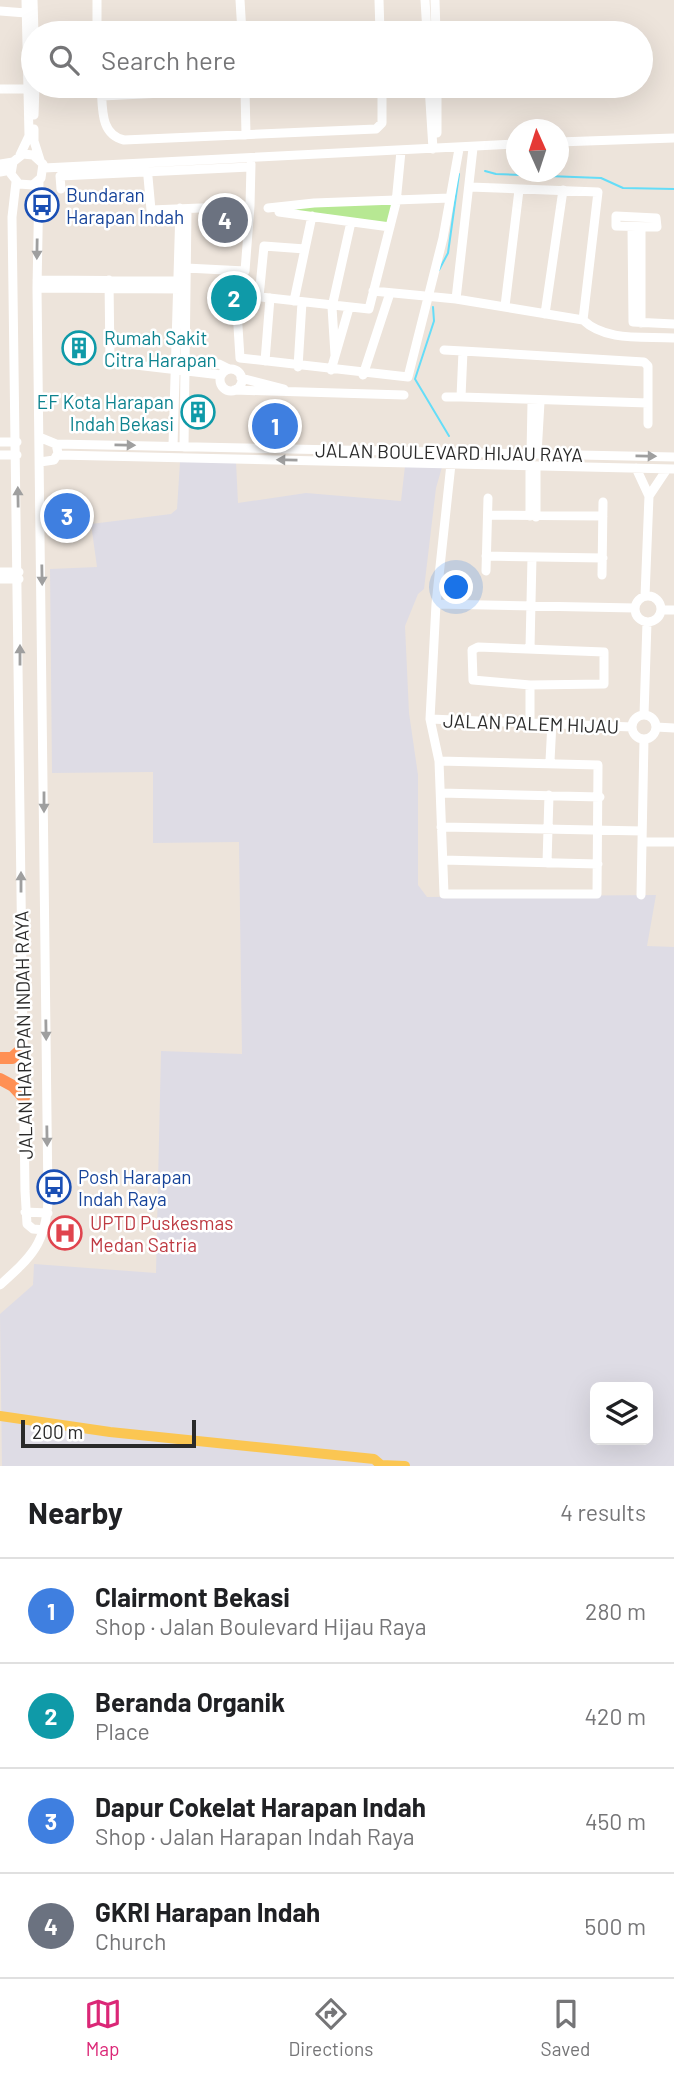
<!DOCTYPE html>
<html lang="en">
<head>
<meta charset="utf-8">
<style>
	body { margin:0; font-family:Barlow,sans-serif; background:#f6f6f6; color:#202124 }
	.controls { position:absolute; right:21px; bottom:21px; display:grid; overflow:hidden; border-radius:10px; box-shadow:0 7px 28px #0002 }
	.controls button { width:63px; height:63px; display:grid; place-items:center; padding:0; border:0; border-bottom:2px solid #e0e0e0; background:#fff; color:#202124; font:35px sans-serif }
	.compass { position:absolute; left:506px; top:119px; width:63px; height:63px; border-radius:50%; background:#fff; box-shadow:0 7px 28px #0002; rotate:357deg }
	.scale { position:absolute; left:21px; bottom:18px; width:175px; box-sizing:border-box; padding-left:7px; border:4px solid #2a2a2a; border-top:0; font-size:19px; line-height:24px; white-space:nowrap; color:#2a2a2a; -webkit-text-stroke:5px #fff; paint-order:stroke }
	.you { position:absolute; left:457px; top:588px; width:24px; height:24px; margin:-18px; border:5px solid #fff; border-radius:50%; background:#1a73e8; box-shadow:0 0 0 10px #1a73e833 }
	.badge { display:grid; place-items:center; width:46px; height:46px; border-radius:50%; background:#db2777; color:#fff; font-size:23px; font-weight:700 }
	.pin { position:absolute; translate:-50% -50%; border:4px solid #fff; box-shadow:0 2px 7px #0006 }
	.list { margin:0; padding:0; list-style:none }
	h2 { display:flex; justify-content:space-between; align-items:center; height:91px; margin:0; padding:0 28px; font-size:30px }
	h2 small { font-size:23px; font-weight:400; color:#757577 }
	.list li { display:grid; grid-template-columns:46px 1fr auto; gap:21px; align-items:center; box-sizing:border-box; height:105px; padding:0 28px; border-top:2px solid #e0e0e0 }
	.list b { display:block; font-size:26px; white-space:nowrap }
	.list p { margin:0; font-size:23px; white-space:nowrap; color:#757577 }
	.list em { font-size:23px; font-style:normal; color:#757577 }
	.icon { flex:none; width:38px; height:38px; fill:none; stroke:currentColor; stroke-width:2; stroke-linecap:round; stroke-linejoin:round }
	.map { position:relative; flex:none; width:674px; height:1466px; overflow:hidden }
	.search { position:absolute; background:#fff; box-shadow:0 7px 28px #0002; left:21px; right:21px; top:21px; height:77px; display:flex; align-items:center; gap:18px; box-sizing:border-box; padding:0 24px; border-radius:38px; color:#757577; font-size:26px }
	.sheet { height:511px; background:#fff }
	nav { display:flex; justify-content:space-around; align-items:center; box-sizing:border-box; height:98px; border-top:2px solid #e0e0e0; background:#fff; font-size:19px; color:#757577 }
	nav a { display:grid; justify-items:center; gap:4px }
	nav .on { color:#db2777 }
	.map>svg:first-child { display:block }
	.industrial { fill:#dedce5; fill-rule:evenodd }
	.green { fill:#b7e893 }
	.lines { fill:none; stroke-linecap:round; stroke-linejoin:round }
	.stream { stroke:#65ddf8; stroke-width:2 }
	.minor { stroke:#fff; stroke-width:9 }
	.major { stroke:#fbc652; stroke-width:10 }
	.highway { stroke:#ff9054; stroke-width:12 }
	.oneway { fill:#9f9f9f }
	.labels { text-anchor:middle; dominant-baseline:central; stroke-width:5; stroke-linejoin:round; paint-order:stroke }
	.transit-label { font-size:19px; fill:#164399; stroke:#fff; text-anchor:start }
	.culture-label { font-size:19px; fill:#0d838f; stroke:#fff; text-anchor:start }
	.street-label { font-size:19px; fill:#2a2a2a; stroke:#fff }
	.health-label { font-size:19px; fill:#be3a42; stroke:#fff; text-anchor:start }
</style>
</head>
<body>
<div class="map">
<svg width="674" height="1466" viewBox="0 0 674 1466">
	<rect width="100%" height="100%" fill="#ede4db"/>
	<path class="industrial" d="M180,462H236L238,503L306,493L401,501L405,466L442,467L436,488L424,589L418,594L405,626L409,713L418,775V885L427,897L656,895L647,946L674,947V1466H2L0,1314L33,1285L34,1264L156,1273L161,1051L242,1054L239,842L153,843V772L52,773L50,569L97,567L91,524L171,514L177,509ZM595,1387H648V1440H595Z"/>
	<path class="green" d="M393,203L388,223L323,216L286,208Z"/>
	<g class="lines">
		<path class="stream" d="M485,171L496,174L601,178L623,188L674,189
			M439,270L448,253L459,174
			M433,307L434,321L415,379L449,436"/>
		<path class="minor" d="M33,0L34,33
			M97,0V33
			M240,0L242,33
			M379,0L380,33
			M425,0L427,33
			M435,0L436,33
			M0,11L26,13
			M101,86C103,106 99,134 124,140L376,129L382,123V86
			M429,86L433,149
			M0,89H28
			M245,89L246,135
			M102,96L308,86
			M34,115L35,86
			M34,129V141L40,160
			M437,133V86
			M558,142L674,138
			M20,155L29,136L26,0
			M0,164L13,162L23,154L33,155L43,164L41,178L33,185L19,184L11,174L13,162
			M147,166L151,210L250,206L251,164
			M44,168L516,144
			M0,172L11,170
			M16,182L12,217L25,1191L27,1224L33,1229L45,1230
			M470,187L598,192L583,320
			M61,189L60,176L250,167
			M268,208L314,203L450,198
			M279,212L390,227
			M616,216L656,218L657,227L616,226Z
			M632,227L633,322L674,324
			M186,268L245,271L250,206
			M37,280L182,281
			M109,280L110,362L221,375
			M37,288L184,289
			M373,291L456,299L583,320C606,342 644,336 674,338
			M224,293L369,309L396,203L401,151
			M236,295L240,358L408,377L443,238L459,149
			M259,297L264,246L305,249
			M456,299L473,148
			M294,301L312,216
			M505,306L519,190
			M545,314L563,190
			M641,323V227
			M444,350L463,351
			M463,351L644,362L648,366V403L461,397Z
			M335,355L332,307L351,222
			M180,360L219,364L229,369
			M265,361L270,298
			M298,367L302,302
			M220 380a11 11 0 1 1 22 0a11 11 0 1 1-22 0Z
			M331,370L349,308
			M363,375L390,293
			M241,378L284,389
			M234,390L404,395
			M446,397H461
			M648,403V424
			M39,437L56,444L58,453L54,460L40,462
			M0,442H17
			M56,444L674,457
			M173,446L180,208
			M184,447L187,209
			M531,454L532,402
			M537,454L540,402
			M0,455H17
			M58,455L674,469
			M636,468L649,496L645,596
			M649,496L667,469
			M488,515L603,516
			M530,516V469
			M536,517V466
			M486,556L603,558
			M486,571L488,498
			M0,572H19
			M602,575L603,502
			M0,579H19
			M635 609a13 13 0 1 1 26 0a13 13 0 1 1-26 0Z
			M436,604L635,608
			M661,610H674
			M478,647L604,652V684L530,685L473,680L472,650Z
			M530,648L532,557
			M530,685V722
			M632 727a12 12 0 1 1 24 0a12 12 0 1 1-24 0Z
			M644,715L647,622
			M430,719L632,727
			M656,727L674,728
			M439,761L598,765L597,894H444L439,761L430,719L436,604L451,464
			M550,761L552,722
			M441,793L600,797
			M441,827L642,831
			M642,842H674
			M443,860L598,864
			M547,863L549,795
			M641,895L644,739
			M25,1212L48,1213
			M0,1285C31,1257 46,1244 48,1200L37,288L39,181"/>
		<path class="major" d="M0,1416L110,1432L374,1459L381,1465L405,1466"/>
		<path class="highway" d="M0,1058H12L23,1048
			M0,1079L13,1086L24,1098"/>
	</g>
	<defs><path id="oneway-solid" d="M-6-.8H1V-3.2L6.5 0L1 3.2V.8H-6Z" transform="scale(1.75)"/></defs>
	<g class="oneway">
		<use href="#oneway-solid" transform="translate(37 249) rotate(91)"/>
		<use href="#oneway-solid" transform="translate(125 445) rotate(1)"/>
		<use href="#oneway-solid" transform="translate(646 456) rotate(1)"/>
		<use href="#oneway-solid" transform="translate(287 460) rotate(-179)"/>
		<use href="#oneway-solid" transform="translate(18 497) rotate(-91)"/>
		<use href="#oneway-solid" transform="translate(42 575) rotate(89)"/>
		<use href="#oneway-solid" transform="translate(20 655) rotate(-90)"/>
		<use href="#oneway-solid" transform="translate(44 802) rotate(90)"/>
		<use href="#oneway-solid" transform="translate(21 882) rotate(-90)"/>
		<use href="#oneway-solid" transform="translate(46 1030) rotate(89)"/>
		<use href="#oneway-solid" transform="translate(47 1136) rotate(89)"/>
	</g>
	<defs>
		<symbol id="bus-ring" viewBox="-11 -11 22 22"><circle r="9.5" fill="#fff" stroke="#1a4fb4" stroke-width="1.5"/><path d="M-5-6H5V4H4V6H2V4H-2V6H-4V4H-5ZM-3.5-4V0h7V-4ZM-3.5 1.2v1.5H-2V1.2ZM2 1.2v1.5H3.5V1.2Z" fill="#1a4fb4"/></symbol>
		<symbol id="building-ring" viewBox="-11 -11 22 22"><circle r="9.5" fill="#fff" stroke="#0f9aa8" stroke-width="1.5"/><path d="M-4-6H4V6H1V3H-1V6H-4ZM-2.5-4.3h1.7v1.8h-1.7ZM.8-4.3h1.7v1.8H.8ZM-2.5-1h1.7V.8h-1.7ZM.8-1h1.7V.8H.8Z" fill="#0f9aa8"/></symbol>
		<symbol id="hospital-ring" viewBox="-11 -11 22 22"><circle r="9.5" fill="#fff" stroke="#e0444e" stroke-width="1.5"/><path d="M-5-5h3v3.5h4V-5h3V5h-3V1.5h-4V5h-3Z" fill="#e0444e"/></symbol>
	</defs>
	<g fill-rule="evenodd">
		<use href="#bus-ring" x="23" y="186" width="38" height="38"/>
		<use href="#building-ring" x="60" y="329" width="38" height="38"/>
		<use href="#building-ring" x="179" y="393" width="38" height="38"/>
		<use href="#bus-ring" x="35" y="1168" width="38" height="38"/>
		<use href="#hospital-ring" x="46" y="1214" width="38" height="38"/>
	</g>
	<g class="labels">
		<g class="transit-label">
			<text x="66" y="194">Bundaran<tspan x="66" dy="22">Harapan Indah</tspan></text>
			<text x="78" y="1176">Posh Harapan<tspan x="78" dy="22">Indah Raya</tspan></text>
		</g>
		<g class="culture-label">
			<text x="104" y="337">Rumah Sakit<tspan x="104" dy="22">Citra Harapan</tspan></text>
			<text x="174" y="401" text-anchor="end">EF Kota Harapan<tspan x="174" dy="22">Indah Bekasi</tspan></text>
		</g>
		<g class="street-label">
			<text transform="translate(449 452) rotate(1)">JALAN BOULEVARD HIJAU RAYA</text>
			<text transform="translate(531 723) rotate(2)">JALAN PALEM HIJAU</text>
			<text transform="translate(23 1035) rotate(-91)">JALAN HARAPAN INDAH RAYA</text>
		</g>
		<g class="health-label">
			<text x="90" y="1222">UPTD Puskesmas<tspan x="90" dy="22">Medan Satria</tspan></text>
		</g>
	</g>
</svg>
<div class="controls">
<button><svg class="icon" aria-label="layers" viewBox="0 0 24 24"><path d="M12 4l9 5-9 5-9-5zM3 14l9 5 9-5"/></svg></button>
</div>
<svg class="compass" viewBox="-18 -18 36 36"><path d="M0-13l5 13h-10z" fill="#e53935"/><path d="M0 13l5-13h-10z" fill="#757577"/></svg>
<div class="scale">200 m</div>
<div class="you"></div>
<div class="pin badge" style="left:275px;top:426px;background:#3f7fe0">1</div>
<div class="pin badge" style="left:234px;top:298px;background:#0f9aa8">2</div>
<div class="pin badge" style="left:67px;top:516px;background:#3f7fe0">3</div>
<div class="pin badge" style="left:225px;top:220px;background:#6b7280">4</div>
<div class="search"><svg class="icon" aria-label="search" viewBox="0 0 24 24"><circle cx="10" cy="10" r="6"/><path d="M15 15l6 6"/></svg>Search here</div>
</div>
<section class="sheet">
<h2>Nearby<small>4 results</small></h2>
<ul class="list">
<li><span class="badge" style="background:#3f7fe0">1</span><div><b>Clairmont Bekasi</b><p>Shop · Jalan Boulevard Hijau Raya</p></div><em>280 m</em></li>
<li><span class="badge" style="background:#0f9aa8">2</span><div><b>Beranda Organik</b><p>Place</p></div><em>420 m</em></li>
<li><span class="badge" style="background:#3f7fe0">3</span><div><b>Dapur Cokelat Harapan Indah</b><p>Shop · Jalan Harapan Indah Raya</p></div><em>450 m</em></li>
<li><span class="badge" style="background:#6b7280">4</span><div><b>GKRI Harapan Indah</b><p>Church</p></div><em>500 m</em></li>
</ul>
</section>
<nav>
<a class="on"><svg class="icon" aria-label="map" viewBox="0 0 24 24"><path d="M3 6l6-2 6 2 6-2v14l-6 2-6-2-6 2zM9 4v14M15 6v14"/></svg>Map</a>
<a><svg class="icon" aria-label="directions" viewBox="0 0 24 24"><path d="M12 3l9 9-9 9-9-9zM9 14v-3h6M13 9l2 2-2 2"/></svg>Directions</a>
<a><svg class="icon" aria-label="saved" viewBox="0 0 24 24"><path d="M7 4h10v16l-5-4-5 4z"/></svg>Saved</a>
</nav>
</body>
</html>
